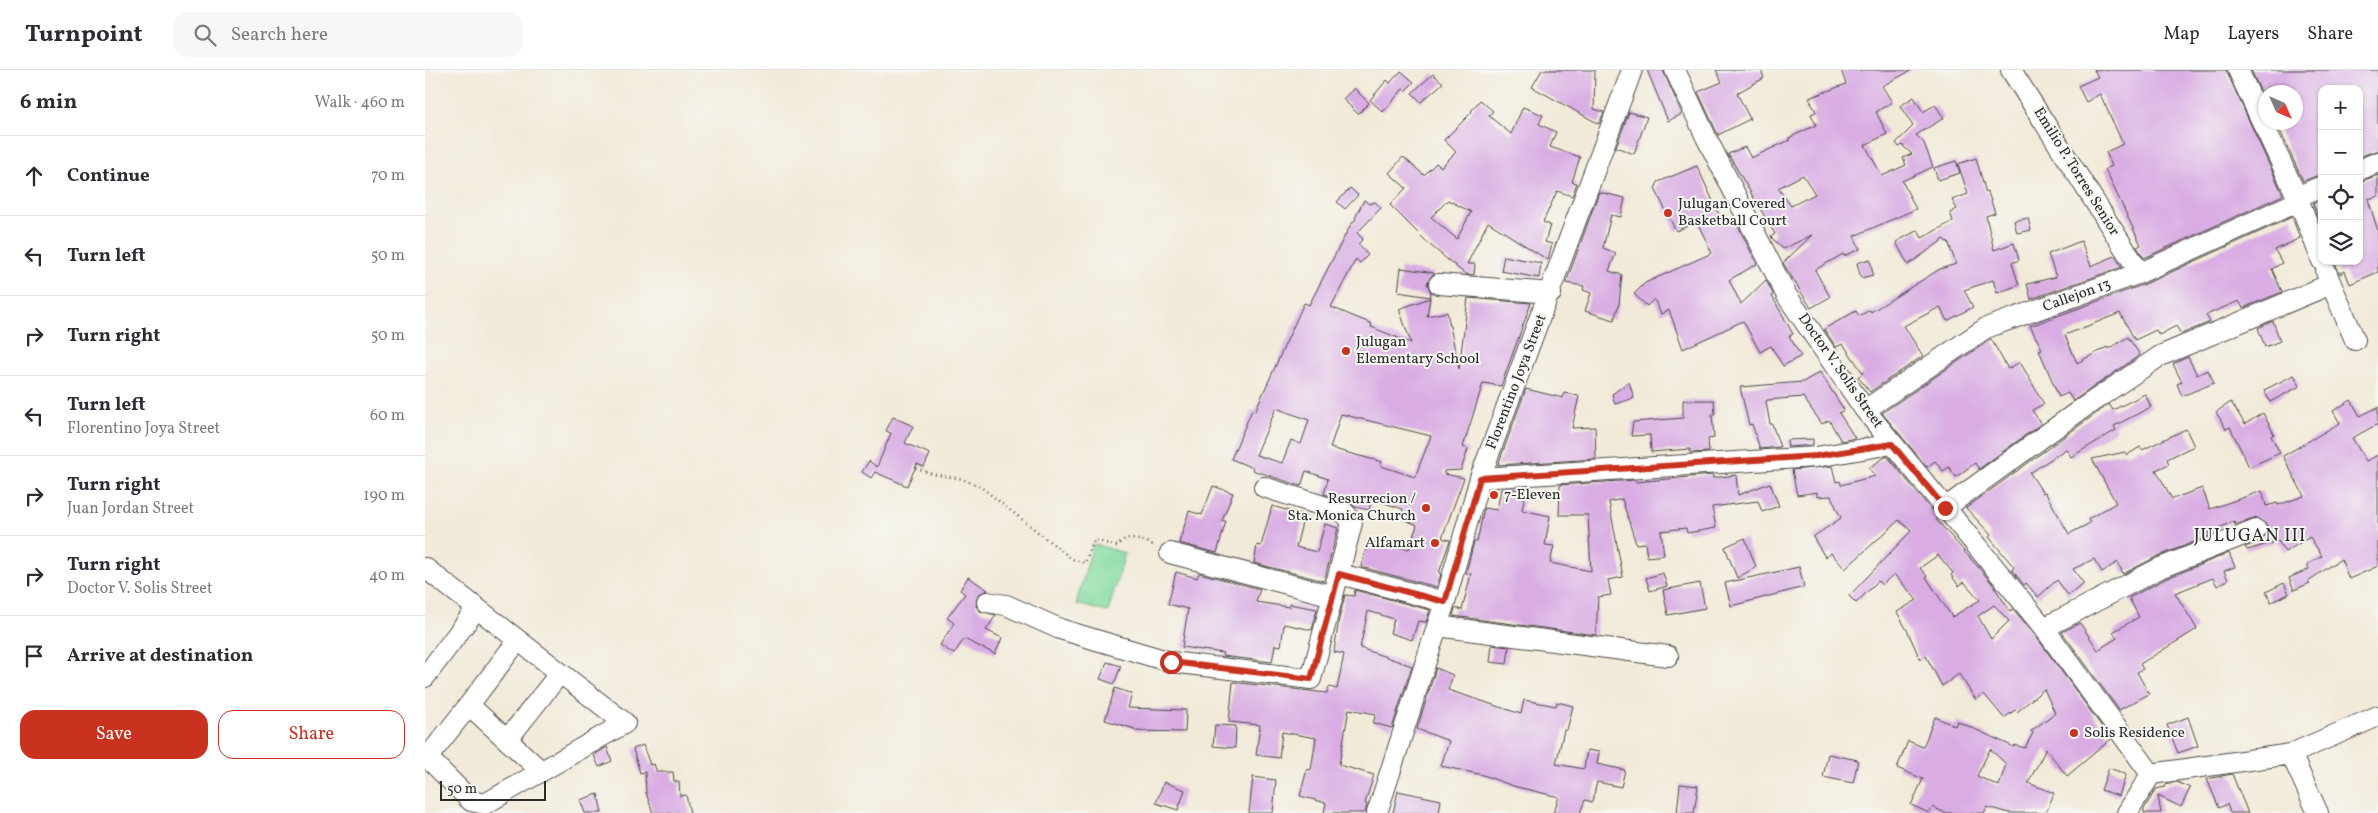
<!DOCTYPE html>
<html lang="en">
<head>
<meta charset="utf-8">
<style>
	body { margin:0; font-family:Vollkorn,serif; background:#f7f7f7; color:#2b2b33 }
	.controls { position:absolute; right:15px; top:15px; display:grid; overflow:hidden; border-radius:10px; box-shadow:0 1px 4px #0004 }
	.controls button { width:45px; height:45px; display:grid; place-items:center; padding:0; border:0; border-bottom:1px solid #e1e1e2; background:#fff; color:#2b2b33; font:25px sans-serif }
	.compass { position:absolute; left:1833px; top:15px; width:45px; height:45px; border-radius:50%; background:#fff; box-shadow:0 1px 4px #0004; rotate:135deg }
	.scale { position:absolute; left:15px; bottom:12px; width:106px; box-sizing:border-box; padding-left:5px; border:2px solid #2b2b2b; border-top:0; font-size:14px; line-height:18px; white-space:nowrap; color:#2b2b2b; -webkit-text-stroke:4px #f6f6f2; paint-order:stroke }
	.stop { position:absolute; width:15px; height:15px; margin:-11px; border:4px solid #c8321e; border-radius:50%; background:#fff }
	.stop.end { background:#c8321e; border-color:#fff; box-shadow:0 1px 5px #0008 }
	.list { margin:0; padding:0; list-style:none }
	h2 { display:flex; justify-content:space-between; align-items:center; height:65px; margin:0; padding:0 20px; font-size:21px }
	h2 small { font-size:16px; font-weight:400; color:#7c7c81 }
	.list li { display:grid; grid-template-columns:32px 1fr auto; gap:15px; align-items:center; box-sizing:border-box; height:80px; padding:0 20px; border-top:1px solid #e1e1e2 }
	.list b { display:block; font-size:19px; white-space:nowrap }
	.list p { margin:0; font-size:16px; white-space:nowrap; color:#7c7c81 }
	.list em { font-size:16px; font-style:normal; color:#7c7c81 }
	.actions { display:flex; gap:10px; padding:15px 20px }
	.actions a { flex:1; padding:11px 0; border:1px solid #c8321e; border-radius:15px; text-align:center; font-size:18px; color:#c8321e }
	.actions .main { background:#c8321e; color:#fff }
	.icon { flex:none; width:28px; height:28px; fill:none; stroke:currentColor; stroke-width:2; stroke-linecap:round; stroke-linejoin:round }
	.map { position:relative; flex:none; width:1953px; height:743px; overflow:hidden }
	header { display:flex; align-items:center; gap:30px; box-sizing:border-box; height:70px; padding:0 25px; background:#fff; border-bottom:1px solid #e1e1e2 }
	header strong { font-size:24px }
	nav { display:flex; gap:28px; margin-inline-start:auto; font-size:18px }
	.search { width:350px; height:45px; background:#f7f7f7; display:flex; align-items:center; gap:12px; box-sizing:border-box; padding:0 18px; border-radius:15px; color:#7c7c81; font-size:19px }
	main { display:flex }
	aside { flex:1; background:#fff }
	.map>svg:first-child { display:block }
	.green { fill:#86dda1; stroke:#588466 }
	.building { fill:#d9ade3; fill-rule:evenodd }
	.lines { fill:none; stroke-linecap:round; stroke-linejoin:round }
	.minor-casing { stroke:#494845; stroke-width:22 }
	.path { stroke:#494845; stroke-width:2.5; stroke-dasharray:1 4; stroke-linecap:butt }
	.minor { stroke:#fff; stroke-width:20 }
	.route { stroke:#c8321e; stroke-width:6 }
	.poi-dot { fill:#c8321e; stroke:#f6f6f2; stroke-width:2 }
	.labels { text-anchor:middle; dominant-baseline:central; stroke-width:4; stroke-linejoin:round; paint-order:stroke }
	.street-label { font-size:15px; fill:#2b2b2b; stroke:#f6f6f2 }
	.poi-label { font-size:15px; fill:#2b2b2b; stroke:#f6f6f2; text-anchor:start }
	.quarter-label { font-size:18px; letter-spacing:1px; fill:#2b2b2b; stroke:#f6f6f2 }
</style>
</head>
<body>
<header>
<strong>Turnpoint</strong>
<div class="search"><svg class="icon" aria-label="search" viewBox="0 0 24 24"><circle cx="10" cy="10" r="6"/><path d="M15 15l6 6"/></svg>Search here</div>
<nav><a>Map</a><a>Layers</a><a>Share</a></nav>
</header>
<main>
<aside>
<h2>6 min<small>Walk · 460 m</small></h2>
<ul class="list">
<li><svg class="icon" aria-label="ahead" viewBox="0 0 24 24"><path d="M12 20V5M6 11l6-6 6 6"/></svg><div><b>Continue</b></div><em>70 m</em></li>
<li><svg class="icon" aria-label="left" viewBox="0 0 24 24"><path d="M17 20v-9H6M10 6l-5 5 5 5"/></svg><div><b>Turn left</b></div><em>50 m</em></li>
<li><svg class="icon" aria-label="right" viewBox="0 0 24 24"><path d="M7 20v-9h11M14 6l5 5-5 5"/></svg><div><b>Turn right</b></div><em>50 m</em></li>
<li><svg class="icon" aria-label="left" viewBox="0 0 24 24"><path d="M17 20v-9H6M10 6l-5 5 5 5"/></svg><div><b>Turn left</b><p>Florentino Joya Street</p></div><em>60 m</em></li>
<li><svg class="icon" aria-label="right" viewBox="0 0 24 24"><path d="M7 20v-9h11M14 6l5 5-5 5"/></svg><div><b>Turn right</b><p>Juan Jordan Street</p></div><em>190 m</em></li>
<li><svg class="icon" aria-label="right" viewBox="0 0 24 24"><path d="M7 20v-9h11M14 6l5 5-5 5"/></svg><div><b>Turn right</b><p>Doctor V. Solis Street</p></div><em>40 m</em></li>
<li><svg class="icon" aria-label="arrive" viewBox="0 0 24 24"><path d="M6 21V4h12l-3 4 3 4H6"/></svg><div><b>Arrive at destination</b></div></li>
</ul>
<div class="actions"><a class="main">Save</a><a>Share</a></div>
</aside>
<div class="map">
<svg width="1953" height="743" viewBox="0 0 1953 743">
	<rect width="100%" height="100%" fill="#f6f6f2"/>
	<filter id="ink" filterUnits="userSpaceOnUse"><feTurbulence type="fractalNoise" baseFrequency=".02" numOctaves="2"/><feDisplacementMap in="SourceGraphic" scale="10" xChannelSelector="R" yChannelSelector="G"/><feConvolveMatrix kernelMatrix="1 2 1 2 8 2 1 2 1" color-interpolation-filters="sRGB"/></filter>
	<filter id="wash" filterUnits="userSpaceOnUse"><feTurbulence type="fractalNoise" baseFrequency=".0096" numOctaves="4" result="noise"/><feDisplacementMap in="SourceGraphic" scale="20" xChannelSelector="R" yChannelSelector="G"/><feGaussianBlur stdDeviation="1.12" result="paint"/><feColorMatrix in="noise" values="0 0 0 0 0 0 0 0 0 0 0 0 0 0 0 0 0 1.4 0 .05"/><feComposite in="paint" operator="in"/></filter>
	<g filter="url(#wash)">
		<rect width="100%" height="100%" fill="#f2ead8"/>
		<path class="green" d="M668,474L700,483L683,542L651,534Z"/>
		<g id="blocks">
			<path class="building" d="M1117,0H1170L1169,39L1179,42L1174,54L1107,17Z
				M1222,0H1238L1257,44L1243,51Z
				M1291,0H1336L1339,8L1312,23L1325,49L1293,65L1273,22L1297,12Z
				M1416,0H1487L1457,16L1467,32L1451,42L1462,64L1440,75L1457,106L1481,95L1478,88L1487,84L1477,75L1474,77L1471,73L1488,56L1475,36L1489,27L1498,42L1510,35L1519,48L1491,65L1499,73L1508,97L1477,111L1491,139L1429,166L1435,179L1419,186L1418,184L1390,200L1405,227L1386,238L1358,193L1387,165L1358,179L1346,167L1350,164L1303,84L1320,77L1326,88L1365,70L1364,68L1391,55L1386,44L1391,42L1384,28L1421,14ZM1378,105L1390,124L1366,136L1353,118Z
				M1669,0H1801L1858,125L1719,188L1712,177L1716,175L1680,99L1687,96L1681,82L1698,74L1675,24L1661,32L1653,16L1673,7Z
				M1826,0H1953V80L1934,87V19H1897V104L1878,111L1851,52H1870V22H1840V31Z
				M976,1L989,12L980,21L978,19L958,42L945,30L962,10L965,13Z
				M1008,4L1018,13L996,32L987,23Z
				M929,18L944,33L933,44L918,29Z
				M1055,30L1068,41L1064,46L1086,64L1098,37L1118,45L1114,54L1131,62L1125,77L1155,87L1147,112L1152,113L1147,126L1132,121L1118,152L1125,155L1120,172L1127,174L1123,190L1063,152L1042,194H1050L1049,205L1040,204L1005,175L965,135L981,118L964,103L978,87L999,105L1011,93L1016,97L1031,82L1019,70L1047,42L1046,41ZM1023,130L1046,142L1032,169L1006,147Z
				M1204,42L1222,47L1209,84L1191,77Z
				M1551,88L1561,123L1563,122L1570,143L1561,146L1569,180L1589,173L1594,190L1587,193L1594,215L1572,223L1568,210L1539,220L1548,237L1522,251L1515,237L1479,256L1498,286L1445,322L1433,307L1438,303L1418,274L1411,277L1399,259L1431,241L1434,246L1445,240L1446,242L1515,199L1531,194L1523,171L1521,172L1519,169L1483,195L1471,172L1493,160L1497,168L1528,151L1525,143L1532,139L1527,130L1543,124L1533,94Z
				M1531,91L1535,103L1513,110L1509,98Z
				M1272,96L1298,153L1309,148L1332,194L1304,210L1316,234L1341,210L1348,224L1347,226L1368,264L1364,266L1376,286L1358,296L1346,276L1335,282L1318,251L1258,279L1244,240L1236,244L1229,229L1222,236L1209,224L1220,213L1287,183L1272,152L1251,161L1230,119L1233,112Z
				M1953,105V126L1943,129L1953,161V202L1925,214L1920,201L1915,204L1909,191H1934V112Z
				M925,118L933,125L920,139L912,132Z
				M1174,122L1200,128L1196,147L1186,145L1178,178L1191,183L1184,201L1197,205L1194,234L1189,250L1160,241L1166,223L1158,220L1159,216L1141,213Z
				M1897,129V157L1888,133Z
				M939,130L944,134L950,132L956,138L932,163L938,169L933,174L943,185L935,193L931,189L906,237L947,254L946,257L986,273L974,239L1005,228L1002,246L1022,242L1034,299L1043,228L1106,233L1076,316L1058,313L1038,377L1043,379L1036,400L1019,401V404L1039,408L1017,468L1025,470L1014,503L1016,504L1012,517L936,497L943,471L984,479L992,455L975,448L978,439L947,429L944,440L930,437L924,432L899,424L903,409L881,401L876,416L827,400L828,398L806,389L827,340L830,341L879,233L884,235L926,154L931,149L930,148ZM851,338L884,350L876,374L866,370L857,393L831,385ZM916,344L1006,366L990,407L956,396L957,392L905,378Z
				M1867,147L1875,168L1850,180L1857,193L1847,199L1857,222L1818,238L1814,231L1781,245L1785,252L1756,264L1751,256L1734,265L1731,260L1710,270L1695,243L1640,265L1652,293L1682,277L1683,279L1703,267L1715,285L1648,331L1643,323L1634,327L1614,280L1617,279L1605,256L1720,214Z
				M1603,148L1606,160L1592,163L1589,151Z
				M1656,171L1666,196L1690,186L1697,197L1606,229L1602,214L1631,207L1623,184Z
				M1079,186L1116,193L1114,208L1076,201Z
				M1445,189L1448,205L1436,208L1432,193Z
				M976,198L1009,203L1002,213L1006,223L1005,227L973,222Z
				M1848,251L1855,271L1840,277L1833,258Z
				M1566,269L1583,299L1595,292L1619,334L1607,340L1616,354L1554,399L1550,393L1531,407L1524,397L1518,401L1510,391L1502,397L1457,343Z
				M1763,287L1772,305L1783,300L1789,313L1757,326L1752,314L1757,312L1748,294Z
				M1395,302L1419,340L1414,343L1430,368L1416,371L1404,350L1397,354L1378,327L1342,330L1341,332L1345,354H1347L1355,377L1335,379L1327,354L1324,355L1315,317L1378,312Z
				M1869,305L1875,316L1845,332L1839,320Z
				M1204,312L1209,328L1190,334L1187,324Z
				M1101,319L1138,328L1139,323L1154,326L1147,358L1170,357L1171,389L1073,395Z
				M1720,324L1726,337L1689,356L1691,360L1646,387L1641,379L1605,403L1618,423L1620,422L1644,464L1665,453L1663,449L1691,433L1667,389L1700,382L1702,385L1715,377L1717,380L1761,359L1769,376L1742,389L1744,394L1731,400L1747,429L1777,418L1785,439L1837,421L1841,436L1852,433L1853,435L1879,426L1858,386L1915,353L1908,341L1926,330L1935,346L1953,337V354L1927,368L1941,391L1953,385V496L1924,509L1916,489L1883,511L1885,513L1869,520L1864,508L1884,499L1882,495L1897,486L1885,467L1860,482L1853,471L1822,480L1820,477L1836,471L1843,462L1842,455L1832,448L1810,455L1809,451L1783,463L1784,466L1731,487L1698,504L1693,492L1677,502L1669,489L1648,499L1659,514L1643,525L1632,510L1613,527L1601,513L1599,515L1587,500L1589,497L1564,467L1566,465L1541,438L1684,334L1688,340Z
				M1258,330H1289L1290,344H1287L1289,368L1283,369L1284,382L1265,383V379L1226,382L1225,365L1206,366L1208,352L1258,348Z
				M1806,332L1820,354L1838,343L1849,364L1846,366L1855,383L1824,397L1805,357L1801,359L1791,342Z
				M468,347L488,356L480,373L505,384L499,397L492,394L482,416L450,402L446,408L437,402L444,391L452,397L466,363L461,361Z
				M1388,369V375L1363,377L1362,370Z
				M1460,387H1463L1513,448L1511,449L1566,512L1585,541L1588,539L1610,565L1686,669L1642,706L1621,679L1603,713L1629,723L1621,743H1584L1562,737L1559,743H1520L1508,737L1504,743L1486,735L1498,709L1472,698L1483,671L1498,677L1510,647L1530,656L1532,651L1589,677L1590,675L1600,678L1608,663L1606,661L1630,643L1619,619L1592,642L1590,640L1579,648L1559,624L1551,630L1534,604L1517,616L1501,586L1495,589L1483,562L1472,542L1492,530L1469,504L1457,515L1453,511L1431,533L1424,526L1486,461L1474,450L1420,499L1406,483L1400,487L1388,467L1416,448L1406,426L1392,427V422L1372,425L1367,400L1407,396L1411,412L1415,411L1416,415L1450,406L1444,398ZM1513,485L1528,503L1526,505L1534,516L1539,512L1555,530L1527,547L1501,507L1502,506L1495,498ZM1569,535L1584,551L1566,569L1553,546ZM1565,679L1581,694L1574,716L1552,706Z
				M1287,405L1288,408L1311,405L1313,425L1345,413L1354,436L1337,442L1333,431L1287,437L1291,458L1262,463L1261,458L1236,461L1239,485L1222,487L1220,473L1211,474L1197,429L1184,432L1198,507L1183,510L1186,525L1173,527L1171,565L1028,546L1030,538L1037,540L1046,504L1041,503L1049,472H1052L1059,438L1072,440L1076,419H1101L1097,440L1125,446L1120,475L1129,476L1125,493L1166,501L1163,445H1134L1135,415L1210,410V412Z
				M788,416L808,423L797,451H801L792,483L754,473L764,441L777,445Z
				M847,436L879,445L871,477L892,482L900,454L913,458L899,511L829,493L832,475L836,476Z
				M1320,468L1331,497L1312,508L1300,477Z
				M1804,483L1810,497L1799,501L1803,510L1792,516L1788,508L1750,523L1772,559L1715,594L1718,599L1712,602L1724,624L1694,640L1637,562L1655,553L1673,580L1692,568L1688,562L1714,547L1704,528L1740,509Z
				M1374,497L1379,517L1306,536L1300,513Z
				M751,502L772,508L774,503L835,519L831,532L864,537V534L892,539L887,560L859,554L856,576L850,575L847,592L797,586L798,583L757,577L763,539L743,534Z
				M1238,503L1242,516L1225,521L1221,508Z
				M543,507L563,520L553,525L551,536L555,541L571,545L561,560L577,568L570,584L539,569L529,584L515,575L529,553L522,548L540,524L535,520Z
				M1275,513L1280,538L1243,545L1238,520Z
				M1859,513L1864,524L1846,532L1841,522Z
				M930,520L1005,540L1001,552L993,551L987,570L965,563L969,549L943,541L935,578L987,596L967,658L948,653L951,644L924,639L914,695L949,705L940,733L942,734L940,743H899L901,733L875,726L882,699L886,700L891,668L857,662L854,688L831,685L835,655L804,652L808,612L902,623L904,617L912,619L919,584L909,582L914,549L920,525L929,526Z
				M1067,575L1084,577L1082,594L1065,592Z
				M682,592L696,596L689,614L675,609Z
				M1011,598L1028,605L1023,620L1096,644L1099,630L1131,636L1132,632L1148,636L1142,660H1139L1131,694L1159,699L1162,680L1174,682L1172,694L1200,700L1196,717L1172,712L1167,732L1160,730L1155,743H1128L1134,727L1088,716L1058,705L1016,696L1024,671L992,659Z
				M690,618L707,624L703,638L761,640L760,662L710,661V659L680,650Z
				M1763,647L1773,676L1753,683L1742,655Z
				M790,655L811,656L810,678L788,676Z
				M218,675L225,695L229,694L232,702H248L249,711L254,712L255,726L261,725L265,743H228L221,723L220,702L215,703L208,679Z
				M182,677L187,691L174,697L169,685Z
				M1403,684L1433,690L1428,713L1398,707Z
				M1684,698L1701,704L1694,726L1676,720Z
				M1807,704L1823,743H1805L1802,734L1794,738L1782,709Z
				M828,707L851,710L848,743H824Z
				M739,712L760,720L753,740L731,733Z
				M1752,712L1765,718L1756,737L1733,726L1736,743H1719V739L1731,719L1740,717L1742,714Z
				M1255,714L1273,716L1269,743H1252Z
				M973,721L1016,730L1014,743H968Z
				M173,724L177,743H160L155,730Z"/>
		</g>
	</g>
	<g filter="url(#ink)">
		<use href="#blocks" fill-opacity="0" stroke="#494845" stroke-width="1"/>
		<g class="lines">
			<defs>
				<path id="minor" d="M1250,0L1281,67L1362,226L1440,340L1619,558L1726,704L1702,743
					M1586,0L1715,203
					M1813,0L1874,131L1897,191
					M1934,100L1953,92
					M1872,127L1897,116
					M1901,202L1930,270
					M1014,214L1126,223
					M1440,340L1561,258L1715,203L1874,131
					M1055,408L1391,387L1467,374
					M1520,438L1655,340L1735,286L1906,214
					M745,483L908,526
					M0,498L200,653L60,734L46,731L0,685
					M915,504L1020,532
					M562,532L581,535L635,559L668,569L746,592L886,609L927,453L920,443L839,417
					M1012,556L1243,586
					M1619,558L1735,498L1831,460
					M0,607L52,538
					M44,635L93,570
					M82,670L135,603
					M1866,684L1893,743
					M3,687L44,635L116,701
					M1726,704L1866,684L1953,646
					M952,743L1020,532L1055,408L1207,0"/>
			</defs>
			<use href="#minor" class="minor-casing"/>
			<path class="path" d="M491,398L507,404L537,409L556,417L647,489L660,493L669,470L692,476L701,468L720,471L730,476"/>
			<use href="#minor" class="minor"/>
		</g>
	</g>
	<g class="lines" filter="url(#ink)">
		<path class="route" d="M746,592L886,609L914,504L1020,532L1055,408L1391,386L1467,374L1520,438"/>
	</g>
	<g class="poi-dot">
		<circle cx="1243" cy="143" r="5"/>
		<circle cx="921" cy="281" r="5"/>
		<circle cx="1069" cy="425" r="5"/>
		<circle cx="1001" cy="438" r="5"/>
		<circle cx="1010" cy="473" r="5"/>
		<circle cx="1649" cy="663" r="5"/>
	</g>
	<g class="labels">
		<g class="street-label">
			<text transform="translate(1651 102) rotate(58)">Emilio P. Torres Senior</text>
			<text transform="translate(1652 226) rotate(-20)">Callejon 13</text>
			<text transform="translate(1415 301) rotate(55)">Doctor V. Solis Street</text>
			<text transform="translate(1092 312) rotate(-69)">Florentino Joya Street</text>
		</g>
		<g class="poi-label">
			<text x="1253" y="134">Julugan Covered<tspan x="1253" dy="17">Basketball Court</tspan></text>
			<text x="931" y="272">Julugan<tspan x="931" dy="17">Elementary School</tspan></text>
			<text x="1079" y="425">7-Eleven</text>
			<text x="991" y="429" text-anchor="end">Resurrecion /<tspan x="991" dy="17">Sta. Monica Church</tspan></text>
			<text x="1000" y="473" text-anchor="end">Alfamart</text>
			<text x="1659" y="663">Solis Residence</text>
		</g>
		<g class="quarter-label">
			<text x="1825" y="466">JULUGAN III</text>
		</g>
	</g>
</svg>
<div class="controls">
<button>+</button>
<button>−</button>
<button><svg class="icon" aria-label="locate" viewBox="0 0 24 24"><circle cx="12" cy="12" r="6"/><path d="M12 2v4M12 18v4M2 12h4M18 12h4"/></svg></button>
<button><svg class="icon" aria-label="layers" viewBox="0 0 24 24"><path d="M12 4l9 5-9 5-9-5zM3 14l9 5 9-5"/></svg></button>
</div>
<svg class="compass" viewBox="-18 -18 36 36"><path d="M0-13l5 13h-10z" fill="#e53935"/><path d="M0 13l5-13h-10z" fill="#7c7c81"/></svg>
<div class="scale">50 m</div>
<div class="stop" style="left:746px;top:592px"></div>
<div class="stop end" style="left:1520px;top:438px"></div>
</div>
</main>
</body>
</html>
